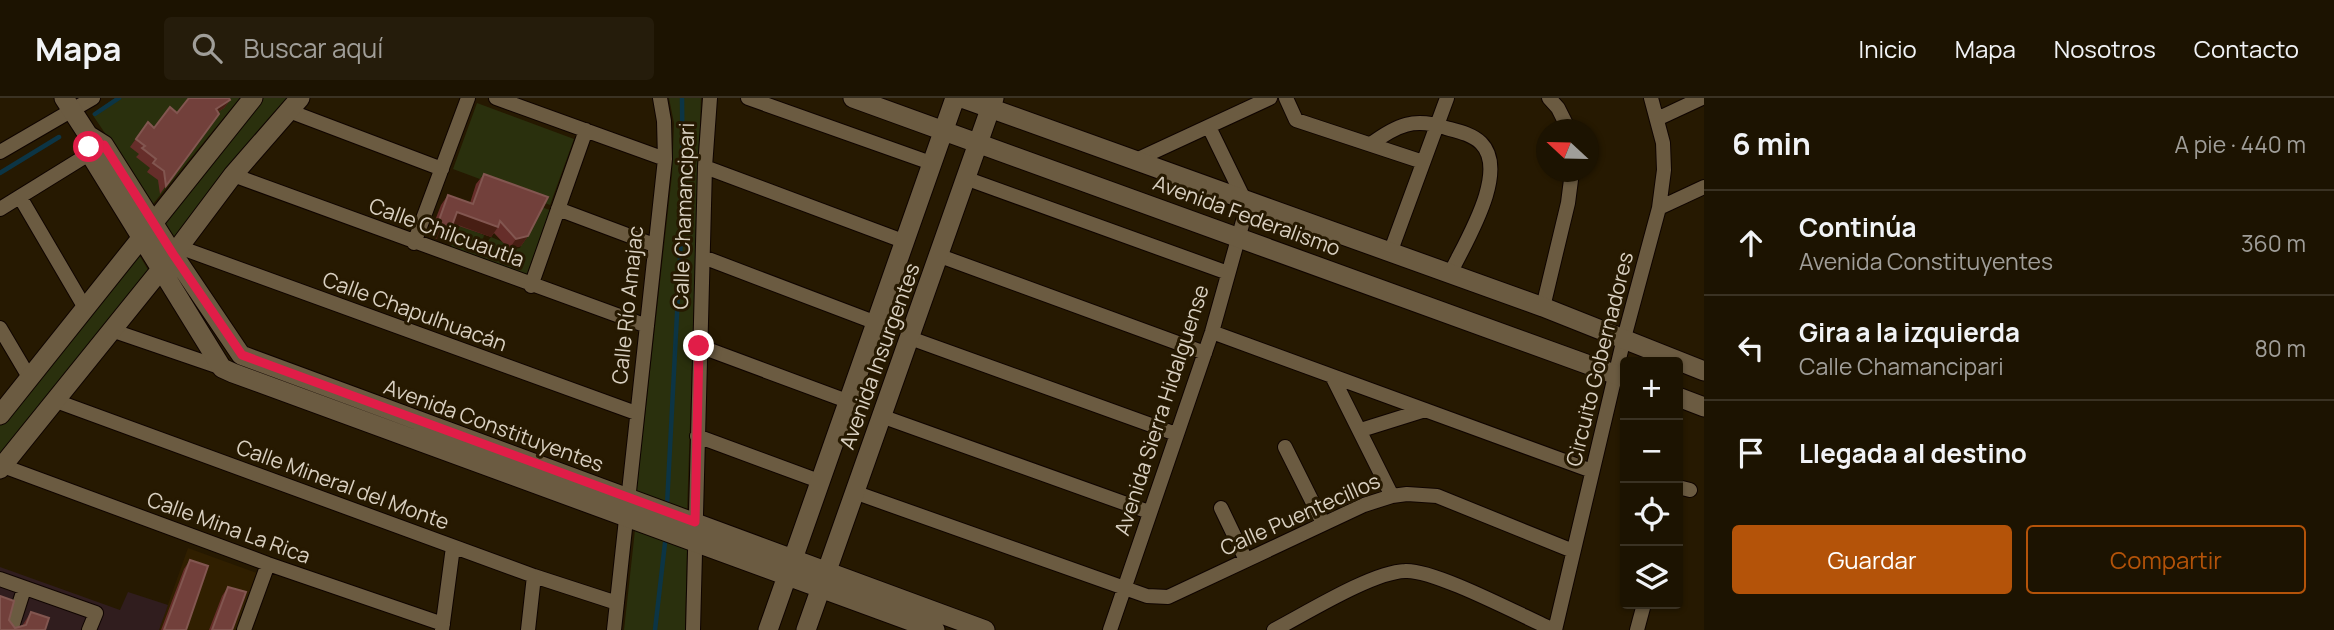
<!DOCTYPE html>
<html lang="es">
<head>
<meta charset="utf-8">
<style>
	body { margin:0; font-family:Manrope,sans-serif; background:#251c0b; color:#f1f3f6 }
	.controls { position:absolute; right:21px; bottom:21px; display:grid; overflow:hidden; border-radius:7px; box-shadow:0 2px 5px #0004 }
	.controls button { width:63px; height:63px; display:grid; place-items:center; padding:0; border:0; border-bottom:2px solid #3a3223; background:#1c1301; color:#f1f3f6; font:35px sans-serif }
	.compass { position:absolute; left:1536px; top:21px; width:63px; height:63px; border-radius:50%; background:#1c1301; box-shadow:0 2px 5px #0004; rotate:292deg }
	.stop { position:absolute; width:21px; height:21px; margin:-16px; border:5px solid #e11d48; border-radius:50%; background:#fff }
	.stop.end { background:#e11d48; border-color:#fff; box-shadow:0 2px 7px #0008 }
	.list { margin:0; padding:0; list-style:none }
	h2 { display:flex; justify-content:space-between; align-items:center; height:91px; margin:0; padding:0 28px; font-size:30px }
	h2 small { font-size:23px; font-weight:400; color:#a09e99 }
	.list li { display:grid; grid-template-columns:46px 1fr auto; gap:21px; align-items:center; box-sizing:border-box; height:105px; padding:0 28px; border-top:2px solid #3a3223 }
	.list b { display:block; font-size:26px; white-space:nowrap }
	.list p { margin:0; font-size:23px; white-space:nowrap; color:#a09e99 }
	.list em { font-size:23px; font-style:normal; color:#a09e99 }
	.actions { display:flex; gap:14px; padding:21px 28px }
	.actions a { flex:1; padding:16px 0; border:2px solid #b45309; border-radius:7px; text-align:center; font-size:24px; color:#b45309 }
	.actions .main { background:#b45309; color:#fff }
	.icon { flex:none; width:38px; height:38px; fill:none; stroke:currentColor; stroke-width:2; stroke-linecap:round; stroke-linejoin:round }
	.map { position:relative; flex:none; width:1704px; height:532px; overflow:hidden }
	header { display:flex; align-items:center; gap:42px; box-sizing:border-box; height:98px; padding:0 35px; background:#1c1301; border-bottom:2px solid #3a3223 }
	header strong { font-size:33px }
	nav { display:flex; gap:38px; margin-inline-start:auto; font-size:24px }
	.search { width:490px; height:63px; background:#251c0b; display:flex; align-items:center; gap:18px; box-sizing:border-box; padding:0 24px; border-radius:7px; color:#a09e99; font-size:26px }
	main { display:flex }
	aside { flex:1; background:#1c1301 }
	.map>svg:first-child { display:block }
	.built { fill:#301f00 }
	.medical { fill:#301d1e }
	.green { fill:#2a300d }
	.lines { fill:none; stroke-linecap:round; stroke-linejoin:round }
	.stream { stroke:#0c3545; stroke-width:4.5 }
	.street-casing { stroke:#0f0400; stroke-width:16 }
	.secondary-casing { stroke:#0f0400; stroke-width:21 }
	.street { stroke:#6b5b41; stroke-width:14 }
	.secondary { stroke:#6b5b41; stroke-width:19 }
	.wall { fill:#662e2a }
	.shaded-wall { fill:#471e13 }
	.building { fill:#72403b; stroke:#825650; stroke-width:2 }
	.route { stroke:#e11d48; stroke-width:9 }
	.labels { text-anchor:middle; dominant-baseline:central; stroke-width:6; stroke-linejoin:round; paint-order:stroke }
	.street-label { font-size:21px; fill:#d9d0c1; stroke:#261901 }
</style>
</head>
<body>
<header>
<strong>Mapa</strong>
<div class="search"><svg class="icon" aria-label="search" viewBox="0 0 24 24"><circle cx="10" cy="10" r="6"/><path d="M15 15l6 6"/></svg>Buscar aquí</div>
<nav><a>Inicio</a><a>Mapa</a><a>Nosotros</a><a>Contacto</a></nav>
</header>
<main>
<div class="map">
<svg width="1704" height="532" viewBox="0 0 1704 532">
	<rect width="100%" height="100%" fill="#261901"/>
	<path class="built" d="M188,450L257,475L236,532H159Z"/>
	<path class="medical" d="M0,469L120,512L128,494L168,507L159,532H0Z"/>
	<path class="green" d="M115,0H240L153,106L92,16Z
		M263,0H291L175,145L162,127Z
		M669,0H701L687,415L636,398L672,77L674,25Z
		M477,5L574,41L550,107L453,71Z
		M541,109L550,112L527,176L523,177L450,151L458,129L461,128L484,137L483,141L488,143L491,139L503,144L509,152L520,150L525,136Z
		M138,155L150,175L0,363V327Z
		M635,432L687,451L685,532H624Z"/>
	<g class="lines">
		<path class="stream" d="M95,16L119,0
			M0,75L59,39
			M667,407L683,101L682,0
			M655,532L665,445"/>
		<defs>
			<path id="street" d="M496,0L665,61
				M748,0L931,65
				M1286,0L1296,22L1423,64
				M1549,0L1558,10L1569,32
				M289,13L442,71
				M1657,21L1702,0
				M1371,46C1397,27 1414,19 1446,30C1457,33 1472,36 1481,45C1510,74 1464,146 1450,176
				M0,54L93,0
				M1136,62L1270,0
				M705,69L903,143
				M233,77L647,228
				M965,80L1228,175
				M20,99L85,210
				M1659,110L1704,89
				M0,111L97,51
				M558,111L654,147
				M414,145L468,0
				M179,149L636,315
				M1390,155L1447,0
				M940,158L1205,255
				M703,159L874,224
				M531,188L586,32
				M1543,209L1568,105L1572,74
				M0,230L29,279
				M111,232L222,270
				M1212,234L1592,373
				M910,240L1176,336
				M699,248L847,303
				M1332,278L1392,398
				M56,303L534,478L617,505
				M881,318L1149,414
				M1361,332L1425,312
				M697,338L819,383
				M1285,349L1323,425
				M3,368L268,466L443,526
				M1678,389L1690,392
				M854,394L1147,498L1168,499L1364,407L1392,398L1407,396L1437,398L1573,453
				M1221,410L1246,462
				M0,481L96,515L89,532
				M11,532L24,491
				M244,532L268,466
				M442,532L453,449
				M528,532L534,478
				M614,532L665,61L664,23L660,0
				M693,532L705,69L710,0
				M1110,532L1212,234L1245,116V103L1209,29
				M1274,532C1305,516 1372,474 1405,473C1434,471 1522,518 1554,532
				M1555,532L1624,240L1659,110L1664,72L1663,45L1651,0
				M1637,532L1644,506"/>
			<path id="secondary" d="M64,0L88,37L90,56L222,270L233,275L935,532
				M853,0L1625,280
				M962,0L1543,209L1704,273
				M88,37L104,47L173,156L241,257L985,532
				M1678,299L1704,309
				M0,317L253,0
				M0,371L179,149L233,77L300,0
				M768,532L955,0
				M806,532L994,0"/>
		</defs>
		<use href="#street" class="street-casing"/>
		<use href="#secondary" class="secondary-casing"/>
		<use href="#street" class="street"/>
		<use href="#secondary" class="secondary"/>
	</g>
	<path class="wall" d="M230,2L224,10L218,14L160,96L158,82L147,74L150,70L136,59L139,56L130,49L148,24L154,30L177,15Z
		M484,76L528,138L521,148L509,151L494,135L491,139L453,126L443,143L429,138L441,107L448,97L470,105L476,86Z
		M190,462L186,532H161L184,471Z
		M228,489L232,532H209L222,498Z
		M31,514L45,532H0L9,522L15,530L22,528Z"/>
	<path class="shaded-wall" d="M230,2L224,10L210,19L216,11Z
		M457,114L498,129L491,139L450,124Z
		M437,128L450,133L443,143L429,138Z
		M528,138L521,148L509,151L516,141Z"/>
	<path class="building" d="M189,0H229L230,2L216,11L219,16L166,88L164,73L153,65L156,61L142,50L145,48L136,41L148,24L154,30L170,9L177,15Z
		M484,76L548,99L528,138L516,141L500,123L498,129L457,114L450,133L437,128L448,97L473,106Z
		M190,462L208,468L186,532H164Z
		M228,489L246,494L232,532H212Z
		M0,498L14,503L9,522L15,530L26,527L31,514L49,520L45,532H0Z"/>
	<g class="lines">
		<path class="route" d="M89,49L90,56L104,47L173,156L242,257L695,424L699,248"/>
	</g>
	<g class="labels">
		<g class="street-label">
			<text transform="translate(1247 117) rotate(20)">Avenida Federalismo</text>
			<text transform="translate(683 118) rotate(-88)">Calle Chamancipari</text>
			<text transform="translate(447 134) rotate(20)">Calle Chilcuautla</text>
			<text transform="translate(627 207) rotate(-84)">Calle Río Amajac</text>
			<text transform="translate(415 213) rotate(20)">Calle Chapulhuacán</text>
			<text transform="translate(879 258) rotate(-70)">Avenida Insurgentes</text>
			<text transform="translate(1599 261) rotate(-76)">Circuito Gobernadores</text>
			<text transform="translate(1161 312) rotate(-72)">Avenida Sierra Hidalguense</text>
			<text transform="translate(494 327) rotate(20)">Avenida Constituyentes</text>
			<text transform="translate(343 386) rotate(20)">Calle Mineral del Monte</text>
			<text transform="translate(1300 416) rotate(-24)">Calle Puentecillos</text>
			<text transform="translate(229 429) rotate(20)">Calle Mina La Rica</text>
		</g>
	</g>
</svg>
<div class="controls">
<button>+</button>
<button>−</button>
<button><svg class="icon" aria-label="locate" viewBox="0 0 24 24"><circle cx="12" cy="12" r="6"/><path d="M12 2v4M12 18v4M2 12h4M18 12h4"/></svg></button>
<button><svg class="icon" aria-label="layers" viewBox="0 0 24 24"><path d="M12 4l9 5-9 5-9-5zM3 14l9 5 9-5"/></svg></button>
</div>
<svg class="compass" viewBox="-18 -18 36 36"><path d="M0-13l5 13h-10z" fill="#e53935"/><path d="M0 13l5-13h-10z" fill="#a09e99"/></svg>
<div class="stop" style="left:89px;top:49px"></div>
<div class="stop end" style="left:699px;top:248px"></div>
</div>
<aside>
<h2>6 min<small>A pie · 440 m</small></h2>
<ul class="list">
<li><svg class="icon" aria-label="ahead" viewBox="0 0 24 24"><path d="M12 20V5M6 11l6-6 6 6"/></svg><div><b>Continúa</b><p>Avenida Constituyentes</p></div><em>360 m</em></li>
<li><svg class="icon" aria-label="left" viewBox="0 0 24 24"><path d="M17 20v-9H6M10 6l-5 5 5 5"/></svg><div><b>Gira a la izquierda</b><p>Calle Chamancipari</p></div><em>80 m</em></li>
<li><svg class="icon" aria-label="arrive" viewBox="0 0 24 24"><path d="M6 21V4h12l-3 4 3 4H6"/></svg><div><b>Llegada al destino</b></div></li>
</ul>
<div class="actions"><a class="main">Guardar</a><a>Compartir</a></div>
</aside>
</main>
</body>
</html>
